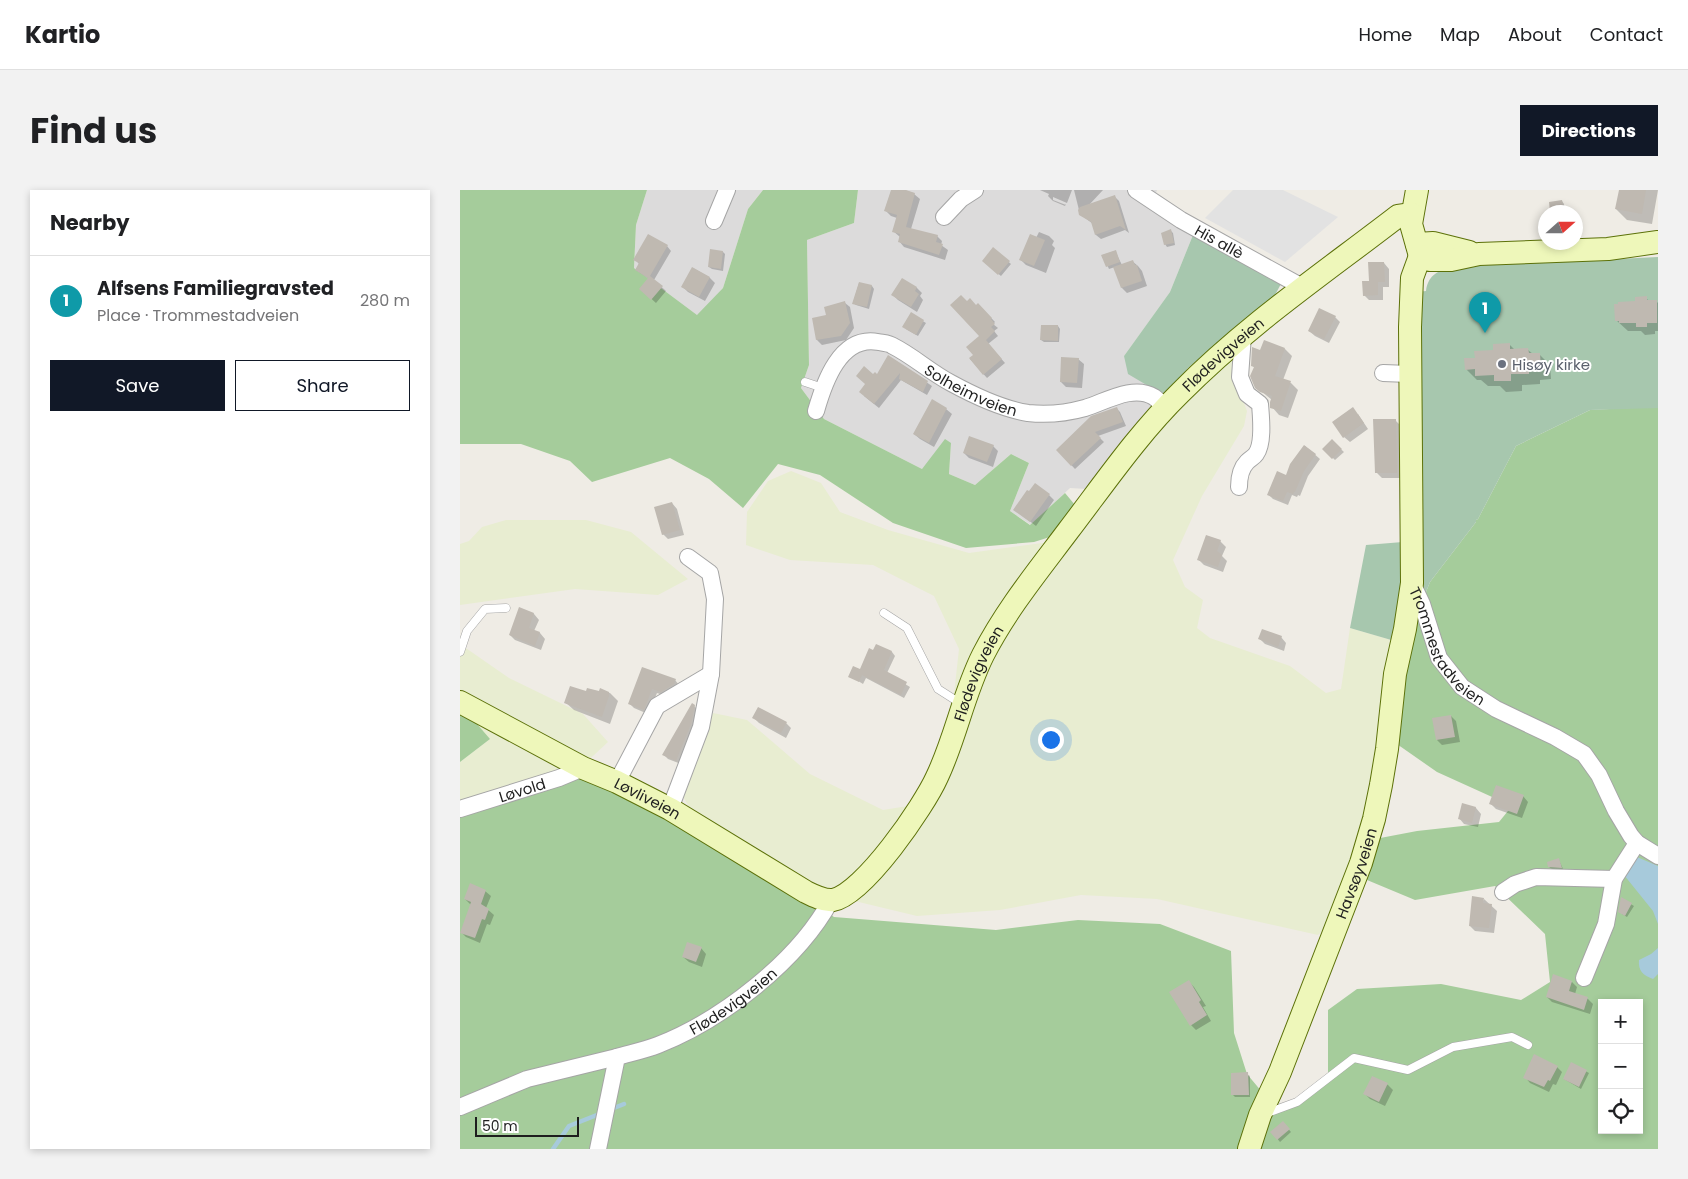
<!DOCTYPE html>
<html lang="en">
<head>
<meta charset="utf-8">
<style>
	body { margin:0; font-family:Poppins,sans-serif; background:#f2f2f2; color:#202124 }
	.controls { position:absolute; right:15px; bottom:15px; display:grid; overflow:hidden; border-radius:0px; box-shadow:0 2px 8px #0003 }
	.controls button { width:45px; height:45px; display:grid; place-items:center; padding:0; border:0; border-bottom:1px solid #e0e0e0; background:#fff; color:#202124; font:25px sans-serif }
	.compass { position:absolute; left:1078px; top:15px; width:45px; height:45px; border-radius:50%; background:#fff; box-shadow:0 2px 8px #0003; rotate:69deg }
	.scale { position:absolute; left:15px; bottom:12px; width:104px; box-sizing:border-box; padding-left:5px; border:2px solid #1e1e1e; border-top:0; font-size:14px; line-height:18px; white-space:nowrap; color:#1e1e1e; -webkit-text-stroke:4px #fff; paint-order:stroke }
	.you { position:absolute; left:590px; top:549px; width:18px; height:18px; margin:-12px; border:4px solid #fff; border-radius:50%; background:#1a73e8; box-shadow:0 0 0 8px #1a73e833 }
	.badge { display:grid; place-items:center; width:32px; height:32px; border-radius:50%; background:#111827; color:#fff; font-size:16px; font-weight:700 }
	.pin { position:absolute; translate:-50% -41px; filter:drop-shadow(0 1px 2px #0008) }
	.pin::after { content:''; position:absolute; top:26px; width:18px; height:15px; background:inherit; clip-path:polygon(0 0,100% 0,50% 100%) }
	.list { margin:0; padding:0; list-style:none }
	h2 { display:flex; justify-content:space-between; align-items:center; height:65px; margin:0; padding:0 20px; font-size:21px }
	h2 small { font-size:16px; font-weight:400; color:#757577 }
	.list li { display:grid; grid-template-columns:32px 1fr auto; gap:15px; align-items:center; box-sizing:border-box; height:90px; padding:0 20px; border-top:1px solid #e0e0e0 }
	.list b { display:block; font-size:19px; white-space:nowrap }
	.list p { margin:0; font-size:16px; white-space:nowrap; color:#757577 }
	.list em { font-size:16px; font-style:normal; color:#757577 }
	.actions { display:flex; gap:10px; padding:15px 20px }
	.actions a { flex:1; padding:11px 0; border:1px solid #111827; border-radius:0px; text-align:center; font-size:18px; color:#111827 }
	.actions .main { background:#111827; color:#fff }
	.icon { flex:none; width:28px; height:28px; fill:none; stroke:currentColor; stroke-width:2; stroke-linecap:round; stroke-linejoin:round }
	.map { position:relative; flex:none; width:1198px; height:959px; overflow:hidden; border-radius:0px }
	header { display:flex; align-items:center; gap:30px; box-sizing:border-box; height:70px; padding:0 25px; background:#fff; border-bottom:1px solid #e0e0e0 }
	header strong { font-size:24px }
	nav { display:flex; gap:28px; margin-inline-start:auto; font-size:18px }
	.intro { display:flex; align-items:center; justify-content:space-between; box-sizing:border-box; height:120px; padding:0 30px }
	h1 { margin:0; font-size:35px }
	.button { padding:12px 22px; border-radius:0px; background:#111827; color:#fff; font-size:18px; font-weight:700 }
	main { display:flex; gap:30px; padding:0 30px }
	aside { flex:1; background:#fff; border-radius:0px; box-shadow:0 2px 8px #0003 }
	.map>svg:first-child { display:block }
	.residential { fill:#dcdbdb }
	.farmland { fill:#e8edd1 }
	.forest { fill:#a5cc9b; fill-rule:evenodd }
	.cemetery { fill:#a7c7ae }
	.parking { fill:#e2e2e2 }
	.water { fill:#a7cadb }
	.shadow { fill:#0003 }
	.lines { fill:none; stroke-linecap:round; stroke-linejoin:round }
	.stream { stroke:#a7cadb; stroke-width:4.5 }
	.building { fill:#bfb9b1 }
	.lane-casing { stroke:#a5a5a5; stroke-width:9 }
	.street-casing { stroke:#a5a5a5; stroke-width:18 }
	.secondary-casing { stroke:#5c7109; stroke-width:24 }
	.lane { stroke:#fff; stroke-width:8 }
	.street { stroke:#fff; stroke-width:16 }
	.secondary { stroke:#eef7ba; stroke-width:22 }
	.worship-dot { fill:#6b7280; stroke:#fff; stroke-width:2 }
	.labels { text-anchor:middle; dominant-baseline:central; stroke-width:4; stroke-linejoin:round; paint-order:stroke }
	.street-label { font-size:15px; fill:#1e1e1e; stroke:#fff }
	.worship-label { font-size:15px; fill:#5b616d; stroke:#fff; text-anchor:start }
</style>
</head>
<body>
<header>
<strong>Kartio</strong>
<nav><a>Home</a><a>Map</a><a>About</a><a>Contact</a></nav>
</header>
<div class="intro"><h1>Find us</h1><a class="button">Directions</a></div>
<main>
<aside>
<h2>Nearby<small></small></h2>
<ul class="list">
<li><span class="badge" style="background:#0f9aa8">1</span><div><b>Alfsens Familiegravsted</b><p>Place · Trommestadveien</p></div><em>280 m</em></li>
</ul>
<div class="actions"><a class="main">Save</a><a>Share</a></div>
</aside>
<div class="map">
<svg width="1198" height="959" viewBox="0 0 1198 959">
	<rect width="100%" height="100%" fill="#efece5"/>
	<path class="residential" d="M187,0H303L288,19L263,98L238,126L174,78L176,35Z
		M398,0H697L693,12L733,45L710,102L664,166L708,204L643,300L610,298L571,335L550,321L569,273L551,264L515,295L489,284L491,253L462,279L364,229L341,198L349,175L347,50L394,33Z"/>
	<path class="farmland" d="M775,159L776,193L787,221L784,236L742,306L713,370L725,397L743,410L737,438L750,448L830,476L866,503L881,499L890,438L945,454L886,718L858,745L697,709L621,705L540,720L457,726L378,707L235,628L219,599L253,523L287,530L350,584L423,620L454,615L490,540L499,459L474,406L413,375L330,370L286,355L287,322L308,291L331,281L361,293L380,322L428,340L509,363L590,352Z
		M46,330H126L171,342L228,389L198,405L115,399L0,415V354L9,351L22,337Z
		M0,454L49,488L123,524L148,552L118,580L0,619V572L30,549L0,524Z"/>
	<path class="forest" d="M0,0H187L176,35L174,78L237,125L263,98L288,19L303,0H398L394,33L347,50L349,175L341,198L364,229L462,279L485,249L491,253L489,284L515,295L551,264L569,273L550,321L570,335L605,303L615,315L593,346L574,352L506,358L433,333L360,285L318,274L283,318L249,289L210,268L132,292L110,271L61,254H0Z
		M1189,217L1198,218V959H0V619L118,580L307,681L374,727L536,740L618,730L700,734L771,761L774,843L787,884L817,920L868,891V820L897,799L981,794L1061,810L1090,792L1085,744L1035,696L955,710L907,690L915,649L957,641L1039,632L1052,616L977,582L934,552L945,454L970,392L1016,332V330L1018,329L1056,256L1130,220ZM1142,813H1179V940H1142Z
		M0,524L17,534L30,549L0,572Z"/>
	<path class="cemetery" d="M733,45L822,92L815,105L728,178L708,204L700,203L668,184L664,166L710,102Z
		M1198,67V218L1130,220L1056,256L1018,329L1016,330V332L970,392L945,454L890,438L906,355L955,351L957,102L966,101C968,86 976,82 990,77Z"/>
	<path class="parking" d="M773,0H823L878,27L825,72L745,28Z"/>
	<path class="water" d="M1177,667L1198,676V734L1193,721L1164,685Z
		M1198,758V784L1193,789C1183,785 1178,781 1179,770L1191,764Z"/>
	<path class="shadow" d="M432,0H441L454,4L460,9L451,39L477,46L482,51L481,55L488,60L485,70L444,57L439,51L440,47L433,41L437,28L431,26L426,21Z
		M580,0H612L607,13L593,7V10L606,15V14L605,16L593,11L588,6L589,4Z
		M614,0H643L629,15L655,7L659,11L669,43L665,40L641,49L636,45L633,34L620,24Z
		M1160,0H1198L1192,34L1167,30L1156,19Z
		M1102,11L1104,14L1105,22H1092L1090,13Z
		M710,40L713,43L715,55L707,57L705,54Z
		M579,42L589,46L594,51L592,55L595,58L586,83L566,75L561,70L576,48Z
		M207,56L211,61L194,90L206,101L196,113L185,103L189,89L176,80L179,74L175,69Z
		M534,59L551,74L541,86L523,71Z
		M251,61L263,62L265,64L263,81L252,79L249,77Z
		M655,61L662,75L672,71L678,76L682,81L687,96L667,103L662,98L655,77L649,79L643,66Z
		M924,73L929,79V97H923V110H909L904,105L910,92Z
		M233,78L250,88L255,93L245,111L228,102L223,97Z
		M442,89L457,98L462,103L460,106L463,110L457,122L438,110L433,105Z
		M399,93L412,96L414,99L409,119L396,115L393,113Z
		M1186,108L1190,112L1196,111L1198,113V141H1195V144L1185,145L1181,141H1168L1156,130L1176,112Z
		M507,112L516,116L518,114L535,132L533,134L538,138L534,141L538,146L528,154L545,173L527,188L510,169L515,165L520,146Z
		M385,113L390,117L394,138L386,150L362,155L357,150L353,129L368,126Z
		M451,124L466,133L458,146L446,139Z
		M875,127L880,132L869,153L855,146L849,141Z
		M598,136L600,139L599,152H584L581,150Z
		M1049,154L1055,160H1068L1073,164H1079L1090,175L1091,189L1080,190V194L1062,195V201L1046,202L1040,196H1028L1021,190H1017L1006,179L1016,169Z
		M825,159L832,166L823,190L831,193L838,200L828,228L819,225L812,217V210L796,197L795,178L792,175L801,161Z
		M618,169L624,174L622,198L606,197L601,192Z
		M444,177L472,196L467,205L441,190L419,218L404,206L407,194L413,186H418Z
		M656,218L660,222L666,236L638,246L644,252L615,279L597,260Z
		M486,219L492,224L474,257L460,249L454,244Z
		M898,224L908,239L890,252L884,247Z
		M935,230L940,235L942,288H922L917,283Z
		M872,251L884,262L875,270L864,259Z
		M533,256L538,261L533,277L509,268L504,263Z
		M845,256L860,269L848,286L840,306L838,305L837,307L832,305L828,315L813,309L809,305L826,287Z
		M589,305L594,310L576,336L555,320Z
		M212,313L217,319L224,345L208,349L203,344Z
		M760,351L766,357L762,366L767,371L763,382L744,375L738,369Z
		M60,419L74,424L79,430L74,441L80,443L85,449L81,460L55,450L50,445Z
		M821,447L826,453L824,461L805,454L800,449Z
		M416,456L432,462L435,466L427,483L450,497L444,508L406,488L403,494L390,486L401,481Z
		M183,478L215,490L219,495L206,506L197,503L188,524L174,518L170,514Z
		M140,500L150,503L158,511L150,534L114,520L105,512L126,503H139Z
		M234,516L239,521L221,574L208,569L204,565Z
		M991,526L996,531L1000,552L982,555L977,550Z
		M294,528L326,533L331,538L326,548L299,533Z
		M1063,606L1068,612L1062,628L1036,619L1031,614Z
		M1003,615L1016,618L1021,624L1018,637L1004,634L999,628Z
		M1099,670L1103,679H1092L1089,677Z
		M25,701L31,706L26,718L34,725L30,735L27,734L20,753L6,747L1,742L11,715L5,709Z
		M1024,709L1037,721L1034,743L1015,741L1010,736Z
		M1162,709L1174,716L1167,727L1162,724Z
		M241,758L246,764L242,777L229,772L223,767Z
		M729,792L734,797L746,816L743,817L751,831L736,840L731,835Z
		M1112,792L1117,797L1115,804L1128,809L1133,814L1130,824L1092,812L1087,807Z
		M1112,874L1129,883L1121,899L1104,889Z
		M1097,877L1102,882L1096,895L1093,894L1089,902L1070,893L1065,887Z
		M787,884L790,886V907H775L773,905Z
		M912,887L928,895L933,900L925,916L910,909L905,904Z
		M823,933L831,942L820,952L812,942Z"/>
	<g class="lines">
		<path class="stream" d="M149,920L164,914
			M93,959L109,936L142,923"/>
	</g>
	<path class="building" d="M431,0H446L455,3L446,37L478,45L476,52L483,54L479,65L438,52L440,44L432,42L437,25L424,21Z
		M1159,0H1186L1182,24L1155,19Z
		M655,5L666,40L660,36L635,45L631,32L619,25L618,20L620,17Z
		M1102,10L1104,22H1090L1089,12Z
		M711,39L714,53L704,55L701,43Z
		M188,44L208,55L190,86L203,96L191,110L179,99L188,88L175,80L179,73L173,70Z
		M570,44L585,50L574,76L559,70Z
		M533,57L550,71L538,85L522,71Z
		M250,59L263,61L261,79L248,77Z
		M656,60L660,72L646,77L641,65Z
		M673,70L675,75H677L682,91L661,98L653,77Z
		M908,72H924L925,92H918V105L903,106L902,91H909Z
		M232,77L250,87L239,107L221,97Z
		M442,88L457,97L455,101L459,104L451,117L431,105Z
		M399,92L412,95L407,117L392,114Z
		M501,105L507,111L510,108L516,115L518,113L532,128L531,129L535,134L531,137L535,141L526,150L542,169L523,185L509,168L513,165L506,157L519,146L490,115Z
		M1187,106V110H1197V133H1187V137H1176V133H1159V131H1155L1154,114H1158V112L1175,111V107Z
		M385,111L390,133L381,146L356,150L352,128L366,125L364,117Z
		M859,118L876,126L864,149L848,141Z
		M451,122L464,130L456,145L442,137Z
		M581,135H598V151L580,150Z
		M804,150L825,158L815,186L831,191L821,221L810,218V212L812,206L800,202L795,198L790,186L794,177L791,176L792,157L800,160Z
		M1050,153V159L1068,158L1069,163H1080L1081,179H1069V184H1051V191H1034V185L1015,186V179L1005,180L1004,168H1015L1014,161L1033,160V154Z
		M428,165L468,191L463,202L439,189L440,183L414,214L399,202L405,194L396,186L404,176L413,184L415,182L417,184Z
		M601,167L619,168L617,193L600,192Z
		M472,209L487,218L469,253L453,244Z
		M657,217L663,232L635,242L641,248L611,276L596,260L631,226Z
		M893,217L904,233L883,248L872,232Z
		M913,229H936L937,283H915Z
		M509,246L534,255L527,272L503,263Z
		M872,249L882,259L872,269L862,259Z
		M844,255L856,264L844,281L835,302H834L833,304L827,302L823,311L807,305L817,281L826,285L830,274Z
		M575,293L590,304L570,332L553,320L567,300L569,301Z
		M212,312L220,340L202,345L194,317Z
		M746,345L761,350L757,361L762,365L758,377L737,370Z
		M59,417L74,423L69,438L80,442L75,456L49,445Z
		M802,439L822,446L818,457L798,449Z
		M416,454L432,461L424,480L447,492L441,505L402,485L399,492L388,487L393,476L400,479L409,458L413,460Z
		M182,477L216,489L214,494L201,502L192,499L184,520L168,514Z
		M110,496L126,501L127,498L139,501L140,498L149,502V506L142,527L104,513Z
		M232,513L235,515L231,534L216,571L202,565Z
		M298,517L327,532L321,543L292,528Z
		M991,525L995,547L976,550L972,528Z
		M1036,595L1064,605L1057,624L1029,614Z
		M1002,613L1016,617L1012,633L998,629Z
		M1099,668L1102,678L1088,677L1087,672Z
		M10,693L26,700L21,714L29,719L25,730L22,729L15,748L0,743L11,712L4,709Z
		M1012,706L1024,708L1023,713L1032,714L1029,738L1009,736Z
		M1161,707L1172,713L1165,726L1158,722Z
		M227,752L242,757L236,772L222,767Z
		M1093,784L1112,791L1109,801L1128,807L1124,820L1086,807Z
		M729,790L741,810L739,812L747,825L730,836L709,802Z
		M1074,864L1098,876L1090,891L1088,890L1084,897L1063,888Z
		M1111,872L1127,880L1119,897L1103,889Z
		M788,882L789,905H771V883Z
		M912,886L928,893L919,912L903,904Z
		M823,931L830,939L817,950L810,942Z"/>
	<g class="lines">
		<defs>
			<path id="lane" d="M345,192L363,198
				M424,423L447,438L478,499L500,513
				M0,462L7,441L25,419L46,418
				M807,923L837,912L894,868L948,880L993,857L1052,847L1068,855"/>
			<g id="street">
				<path id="s1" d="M676,0L721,30L844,98"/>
				<path d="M484,27L501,9L515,0"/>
				<path d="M254,31L267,0"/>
				<path d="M923,183L949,184"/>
				<path id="s2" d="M356,221C364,193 380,145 418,152C423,153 429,153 433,156C453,166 470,182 491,193C513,205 543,219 568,223C586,225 607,223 625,218C645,212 673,194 694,207C698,210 702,214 705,217"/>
				<path d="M779,297C779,288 780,279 787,272C790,269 794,267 796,264C804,253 801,227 800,214L787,204L780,187L783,145"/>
				<path id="s3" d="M952,393L962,414L979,468L1002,497L1036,519L1095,547L1124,564L1139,585L1156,621L1171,646L1177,653L1198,666"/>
				<path d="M157,592L197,516L251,484"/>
				<path id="s4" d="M0,619L99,588L123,578"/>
				<path d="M210,619L241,537L251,484L255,409L250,383L228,367"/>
				<path d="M1043,702L1055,694L1076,687L1154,689"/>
				<path d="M1124,788L1146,734L1154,689L1177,653"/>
				<path d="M0,917L67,889L157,867"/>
				<path id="s5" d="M138,959L157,867C171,863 185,860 198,855C262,830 338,771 371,710"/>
			</g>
			<g id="secondary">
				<path d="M957,0L951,34L960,66"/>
				<path d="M957,54L973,53L1009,62"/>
				<path d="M960,66L970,70H991L1019,64L1148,59L1198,52"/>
				<path id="s6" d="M0,512L123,578L157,592L210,619L346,702C354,706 364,711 373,710C404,704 464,616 477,587C496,547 503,505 523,465C546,420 578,381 608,341C644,294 678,244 720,203C786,136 864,83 938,26L952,24"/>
				<path id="s7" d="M789,959L800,925L820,882L901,673L914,629L921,595L927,559L935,484L945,439L952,393L950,137L952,88L960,66"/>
			</g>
		</defs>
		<use href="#lane" class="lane-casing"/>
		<use href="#street" class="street-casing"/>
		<use href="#secondary" class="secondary-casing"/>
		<use href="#lane" class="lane"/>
		<use href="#street" class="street"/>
		<use href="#secondary" class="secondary"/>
	</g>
	<circle class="worship-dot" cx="1042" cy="174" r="5"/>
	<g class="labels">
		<g class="street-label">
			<text stroke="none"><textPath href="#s1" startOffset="98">His allè</textPath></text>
			<text stroke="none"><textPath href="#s6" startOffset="1104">Flødevigveien</textPath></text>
			<text stroke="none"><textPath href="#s2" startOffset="208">Solheimveien</textPath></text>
			<text stroke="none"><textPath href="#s3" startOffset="74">Trommestadveien</textPath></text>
			<text stroke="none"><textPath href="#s6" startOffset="699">Flødevigveien</textPath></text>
			<text stroke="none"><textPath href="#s4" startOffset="65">Løvold</textPath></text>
			<text stroke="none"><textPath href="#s6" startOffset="211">Løvliveien</textPath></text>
			<text stroke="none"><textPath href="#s7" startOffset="296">Havsøyveien</textPath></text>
			<text stroke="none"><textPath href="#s5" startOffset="224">Flødevigveien</textPath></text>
		</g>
		<g class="worship-label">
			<text x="1052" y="174">Hisøy kirke</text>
		</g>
	</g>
</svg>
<div class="controls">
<button>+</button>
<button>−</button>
<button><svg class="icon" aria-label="locate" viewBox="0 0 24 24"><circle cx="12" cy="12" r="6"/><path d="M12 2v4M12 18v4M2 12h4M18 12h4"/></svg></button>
</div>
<svg class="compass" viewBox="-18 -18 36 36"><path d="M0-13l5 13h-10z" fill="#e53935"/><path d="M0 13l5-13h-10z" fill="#757577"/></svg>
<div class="scale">50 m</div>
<div class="you"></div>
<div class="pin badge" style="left:1025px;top:143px;background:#0f9aa8">1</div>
</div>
</main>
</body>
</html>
